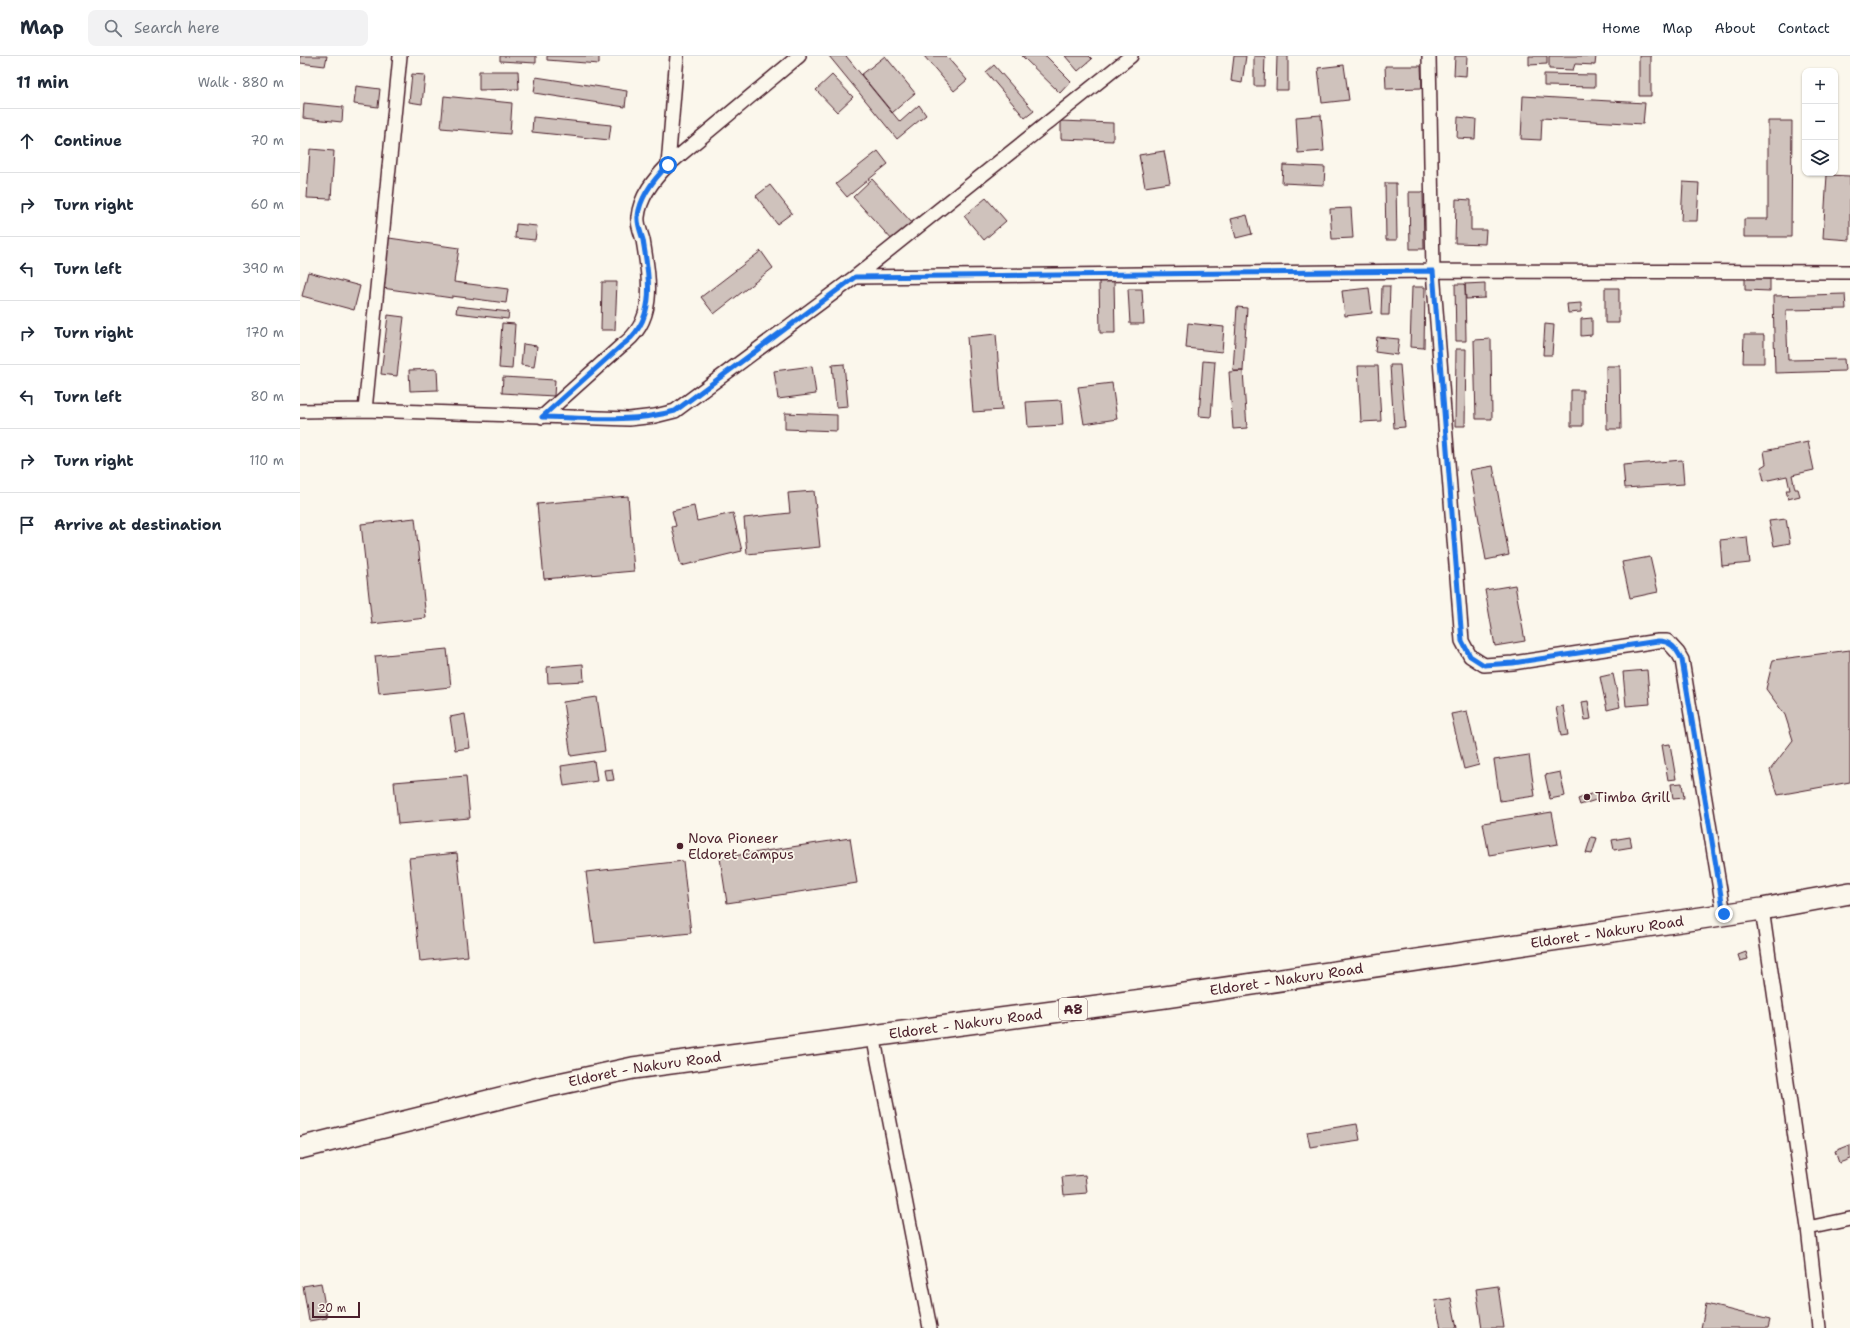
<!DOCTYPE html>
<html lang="en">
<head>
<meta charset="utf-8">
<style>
	body { margin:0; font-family:"Shantell Sans",sans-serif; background:#f2f2f3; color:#1f2937 }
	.controls { position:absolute; right:12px; top:12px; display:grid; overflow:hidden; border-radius:8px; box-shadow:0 1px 3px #0004 }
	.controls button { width:36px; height:36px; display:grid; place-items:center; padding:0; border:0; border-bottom:1px solid #e0e1e3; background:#fff; color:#1f2937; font:20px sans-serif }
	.scale { position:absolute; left:12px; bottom:10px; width:48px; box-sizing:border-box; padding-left:4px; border:2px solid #4a1f2b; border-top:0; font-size:11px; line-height:14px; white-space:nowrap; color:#4a1f2b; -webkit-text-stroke:3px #fbf7ec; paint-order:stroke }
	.stop { position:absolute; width:12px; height:12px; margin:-9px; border:3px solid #1a73e8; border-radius:50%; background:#fff }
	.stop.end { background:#1a73e8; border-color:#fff; box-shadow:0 1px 4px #0008 }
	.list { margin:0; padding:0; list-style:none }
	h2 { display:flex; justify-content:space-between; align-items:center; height:52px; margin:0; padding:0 16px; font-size:17px }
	h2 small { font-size:13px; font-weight:400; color:#747a83 }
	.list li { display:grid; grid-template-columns:26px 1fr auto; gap:12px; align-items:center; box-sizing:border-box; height:64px; padding:0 16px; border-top:1px solid #e0e1e3 }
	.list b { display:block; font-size:15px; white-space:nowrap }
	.list em { font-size:13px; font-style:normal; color:#747a83 }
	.icon { flex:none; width:22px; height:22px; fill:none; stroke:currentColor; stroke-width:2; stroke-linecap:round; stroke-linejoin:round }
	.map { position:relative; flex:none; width:1550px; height:1272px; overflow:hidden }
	header { display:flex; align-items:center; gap:24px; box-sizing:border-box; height:56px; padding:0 20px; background:#fff; border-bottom:1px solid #e0e1e3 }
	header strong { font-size:19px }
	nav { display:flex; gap:22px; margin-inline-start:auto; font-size:14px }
	.search { width:280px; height:36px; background:#f2f2f3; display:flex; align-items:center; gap:10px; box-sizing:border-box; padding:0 14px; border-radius:8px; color:#747a83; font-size:15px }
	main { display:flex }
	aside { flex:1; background:#fff }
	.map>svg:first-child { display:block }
	.building { fill:#cfc2bc; stroke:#4a1f2b }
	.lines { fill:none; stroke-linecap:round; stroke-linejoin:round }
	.minor-casing { stroke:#4a1f2b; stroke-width:16 }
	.trunk-casing { stroke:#4a1f2b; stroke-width:24 }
	.minor { stroke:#fbf7ec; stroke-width:13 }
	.trunk { stroke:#fbf7ec; stroke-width:21 }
	.route { stroke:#1a73e8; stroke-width:5 }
	.poi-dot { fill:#4a1f2b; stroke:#fbf7ec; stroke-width:1.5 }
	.labels { text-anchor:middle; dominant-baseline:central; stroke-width:3.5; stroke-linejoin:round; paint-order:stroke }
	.shield { fill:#fbf7ec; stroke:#7f6065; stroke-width:1 }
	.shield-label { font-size:13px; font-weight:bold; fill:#4a1f2b }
	.poi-label { font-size:14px; fill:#4a1f2b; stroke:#fbf7ec; text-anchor:start }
	.street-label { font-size:14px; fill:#4a1f2b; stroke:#fbf7ec }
</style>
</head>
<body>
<header>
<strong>Map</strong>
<div class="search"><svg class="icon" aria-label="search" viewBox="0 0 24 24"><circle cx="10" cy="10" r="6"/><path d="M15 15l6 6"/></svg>Search here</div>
<nav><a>Home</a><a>Map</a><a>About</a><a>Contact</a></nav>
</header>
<main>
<aside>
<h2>11 min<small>Walk · 880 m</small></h2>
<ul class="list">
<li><svg class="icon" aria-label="ahead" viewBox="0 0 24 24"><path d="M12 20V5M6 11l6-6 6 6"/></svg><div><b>Continue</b></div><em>70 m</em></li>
<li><svg class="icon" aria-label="right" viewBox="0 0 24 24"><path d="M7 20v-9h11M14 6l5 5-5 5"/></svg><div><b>Turn right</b></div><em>60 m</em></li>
<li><svg class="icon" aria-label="left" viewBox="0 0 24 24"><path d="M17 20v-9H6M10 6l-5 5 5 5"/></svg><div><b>Turn left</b></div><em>390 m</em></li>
<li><svg class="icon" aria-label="right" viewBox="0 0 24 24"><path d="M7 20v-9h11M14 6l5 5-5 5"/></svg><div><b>Turn right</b></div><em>170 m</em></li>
<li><svg class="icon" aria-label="left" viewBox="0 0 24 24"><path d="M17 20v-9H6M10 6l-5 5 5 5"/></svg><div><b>Turn left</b></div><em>80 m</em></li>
<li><svg class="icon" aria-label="right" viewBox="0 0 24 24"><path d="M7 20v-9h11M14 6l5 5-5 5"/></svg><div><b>Turn right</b></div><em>110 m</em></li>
<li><svg class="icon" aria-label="arrive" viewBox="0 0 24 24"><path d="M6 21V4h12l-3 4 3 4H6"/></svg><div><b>Arrive at destination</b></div></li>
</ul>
</aside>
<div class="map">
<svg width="1550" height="1272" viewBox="0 0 1550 1272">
	<rect width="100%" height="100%" fill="#fbf7ec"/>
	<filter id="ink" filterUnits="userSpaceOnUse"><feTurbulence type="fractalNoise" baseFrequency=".025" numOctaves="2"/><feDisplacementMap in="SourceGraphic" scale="8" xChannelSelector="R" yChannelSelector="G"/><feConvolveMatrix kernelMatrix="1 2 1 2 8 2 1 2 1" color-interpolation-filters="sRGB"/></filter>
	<g filter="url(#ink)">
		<path class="building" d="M0,0H27L25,10L0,7Z
			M200,0H236V7L200,5Z
			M247,0H299V8L247,4Z
			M529,0H546L600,66L619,49L626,59L597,83Z
			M585,0L615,37L592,57L561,19Z
			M624,0H646L667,24L654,35Z
			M722,0H746L771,25L760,37Z
			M765,0H789L792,3L778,15Z
			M934,0H946L942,27L931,25Z
			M954,0H965L964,30H954Z
			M977,0H988V34H976Z
			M1155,0H1167L1166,20L1154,19Z
			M1229,0H1247V8L1229,9Z
			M1249,0H1296L1295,9L1275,8L1273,14L1249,13Z
			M1339,0H1351V40H1339Z
			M694,9L734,55L725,62L686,16Z
			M1044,9L1049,44L1022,47L1018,12Z
			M1085,10H1121L1122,32L1086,33Z
			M179,15H218L219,33L179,34Z
			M112,18L125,19L122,48L109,46Z
			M1244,18L1295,19V31L1244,30Z
			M532,19L553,41L537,56L516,34Z
			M236,21L327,35L325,51L234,37Z
			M56,30L80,33L78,51L54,48Z
			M144,40L212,47L210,78L141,72Z
			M1223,40L1345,47L1343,68L1242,62L1241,84L1221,83Z
			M4,47L43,51L42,66L3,62Z
			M1021,59L1024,95L998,97L996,61Z
			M233,61L311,69L309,84L232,76Z
			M1158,61L1176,63L1175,83L1157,82Z
			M761,65L813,67V85L761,83Z
			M1468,65H1492L1491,181H1444V163H1468Z
			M10,93L34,95L31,143L7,142Z
			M578,95L588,108L547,141L536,128Z
			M864,95L870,127L845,131L839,99Z
			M983,109L1025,111L1024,129L982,127Z
			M1527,119L1550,120V184L1523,182Z
			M572,123L613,168L594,186L553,141Z
			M1383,126L1399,127L1397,165H1381Z
			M1085,127H1096L1097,184H1086Z
			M470,129L492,157L477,168L456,140Z
			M1109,136H1123L1124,193H1110Z
			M686,142L706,165L684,184L664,160Z
			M1156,143L1171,144V174H1186L1185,188L1155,187Z
			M1051,152L1053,182L1032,183L1030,153Z
			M947,159L952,178L936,182L931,163Z
			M216,168L237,170L235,184L215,182Z
			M89,182L159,192L154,226L208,233L206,247L152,240V242L82,232Z
			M461,195L473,212L414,258L401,241Z
			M8,216L60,230L54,254L2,240Z
			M1445,222L1470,223V235L1445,234Z
			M799,225H814L815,277H800Z
			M302,226H317L315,274H301Z
			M1185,227V242L1166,243L1165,228Z
			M1155,228H1165L1166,285H1156Z
			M1082,230H1090L1089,259H1081Z
			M1112,231H1125L1124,292L1110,291Z
			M1069,232L1072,257L1045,260L1042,235Z
			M1305,232H1319V267H1305Z
			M828,233H842L844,268H830Z
			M1545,238L1546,253L1486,254L1488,304L1544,303L1545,315L1475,317L1473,240Z
			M1281,247V256L1268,257L1267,248Z
			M157,250L209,256L208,263L156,257Z
			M937,251L947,252L943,315H933Z
			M88,259L104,261L97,320L81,318Z
			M1292,262V279L1281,280V263Z
			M202,267L215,268L212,313L199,312Z
			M888,267L924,271L922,296L886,292Z
			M1245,268L1254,269L1252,299H1243Z
			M696,278L702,354L673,356L667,281Z
			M1444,279H1464V307H1443Z
			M1077,281L1099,283L1097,299L1075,296Z
			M1191,283L1192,363H1176L1174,284Z
			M223,288L237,290L234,311L221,309Z
			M1156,293H1166L1165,370H1155Z
			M903,305L915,306L911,361L899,360Z
			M544,308L548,350L536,351L532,309Z
			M1090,309H1100L1105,371L1094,372Z
			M512,310L516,338L478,343L474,315Z
			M1058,310H1078L1081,365L1061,366Z
			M1306,310H1320L1321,373H1307Z
			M137,313L138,334L110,335L109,314Z
			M943,315L947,372L933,373L929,316Z
			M203,321L255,324L254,340L202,337Z
			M812,327L817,363L784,368L778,331Z
			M1271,334H1283V370H1271Z
			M761,344L763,369L728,371L726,346Z
			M485,357L537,359V375L485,373Z
			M1508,386L1514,414L1492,419L1495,433H1498L1500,440L1488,443L1486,434H1490L1487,420L1464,425L1461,411L1466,408L1464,395Z
			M1382,404L1384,428L1325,432L1323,409Z
			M1193,410L1209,499L1186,504L1170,414Z
			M514,435L520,491L447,498L444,462L490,457L488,437Z
			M328,440L334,515L244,523L237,448Z
			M394,450L397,465L433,457L442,495L381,510L372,471L376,470L372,455Z
			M115,462L126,562L72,568L61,468Z
			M1486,463L1490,487L1474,490L1469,465Z
			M1447,481L1450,507L1422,510L1420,484Z
			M1350,501L1358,536L1330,542L1322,506Z
			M1215,529L1225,585L1195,590L1185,534Z
			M147,593L151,631L79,638L75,600Z
			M1550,594V726L1478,739L1470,714L1493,684L1485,659L1466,633L1473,604Z
			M283,608L284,625L248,627L247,611Z
			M1347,614L1350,648L1326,650L1323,616Z
			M1313,618L1320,651L1307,654L1300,621Z
			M297,641L305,695L271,700L263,646Z
			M1288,645L1291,663L1285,664L1282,646Z
			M1263,650L1268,679L1261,680L1256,651Z
			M1167,655L1179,709L1164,713L1151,658Z
			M165,658L170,692L155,694L150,661Z
			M1370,688L1376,723L1368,724L1362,689Z
			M1229,699L1235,740L1200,745L1194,704Z
			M294,705L297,725L264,730L261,710Z
			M312,713L314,724L306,725L304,714Z
			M1260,716L1265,740L1250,743L1245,719Z
			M166,720L170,762L98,768L94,726Z
			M1382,727L1384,742L1373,743L1371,728Z
			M1297,736L1299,743L1280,749L1278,743Z
			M1252,756L1258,788L1189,799L1183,767Z
			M1291,781L1297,782L1292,798L1286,797Z
			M1330,781L1332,791L1314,794L1312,784Z
			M550,782L557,827L427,847L420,802Z
			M157,797L168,900L120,905L109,802Z
			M383,805L391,877L295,887L286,816Z
			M1446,896L1448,903L1440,905L1438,899Z
			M1057,1068L1060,1084L1010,1091L1007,1076Z
			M1550,1089V1103L1539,1107L1535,1095Z
			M785,1119L787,1137L764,1139L762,1121Z
			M21,1227L27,1262L9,1265L3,1230Z
			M1198,1230L1204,1272H1182L1176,1233Z
			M1151,1242L1157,1272H1141L1135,1245Z
			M1406,1248L1470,1264L1468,1272H1401Z"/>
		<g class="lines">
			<defs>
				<path id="minor" d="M1129,0L1133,215L1162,585L1170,600L1184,609L1213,607L1358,585H1367L1378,597L1382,604L1424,858
					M368,109L377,0
					M555,221L1133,215L1550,216
					M65,354L100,0
					M0,355L65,354L329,363L355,360L375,355L555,221L831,0
					M242,361L321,290C358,265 349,222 343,184C341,177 337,168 338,161C340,140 354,123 368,109L499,0
					M1462,853L1508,1172L1519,1272
					M573,979L630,1272
					M1508,1172L1550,1163"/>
				<g id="trunk">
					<path id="s1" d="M0,1092L240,1032L333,1012L865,941L1462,853L1550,837"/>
				</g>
			</defs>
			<use href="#minor" class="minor-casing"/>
			<use href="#trunk" class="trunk-casing"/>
			<use href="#minor" class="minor"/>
			<use href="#trunk" class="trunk"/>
		</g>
	</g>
	<g class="lines" filter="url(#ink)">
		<path class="route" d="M368,109C354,123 340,140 338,160C337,168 341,177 343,184C349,222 358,265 321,290L242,361C286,362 332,367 375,355L555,221L1133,215L1162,585L1170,600L1184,609L1213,607L1358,585C1371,585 1376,592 1382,604L1424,858"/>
	</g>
	<g class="poi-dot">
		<circle cx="1287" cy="741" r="4"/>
		<circle cx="380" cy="790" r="4"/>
	</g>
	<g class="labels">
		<rect class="shield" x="759" y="942" width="28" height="22" rx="3"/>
		<g class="shield-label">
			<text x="773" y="953">A8</text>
		</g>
		<g class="poi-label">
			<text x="1295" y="741">Timba Grill</text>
			<text x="388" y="782">Nova Pioneer<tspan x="388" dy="16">Eldoret Campus</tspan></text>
		</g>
		<g class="street-label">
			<text stroke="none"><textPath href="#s1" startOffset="1326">Eldoret - Nakuru Road</textPath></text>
			<text stroke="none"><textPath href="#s1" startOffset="1002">Eldoret - Nakuru Road</textPath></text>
			<text stroke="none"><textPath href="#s1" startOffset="678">Eldoret - Nakuru Road</textPath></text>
			<text stroke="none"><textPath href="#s1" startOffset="354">Eldoret - Nakuru Road</textPath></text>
		</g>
	</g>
</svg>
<div class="controls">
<button>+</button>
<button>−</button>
<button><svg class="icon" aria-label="layers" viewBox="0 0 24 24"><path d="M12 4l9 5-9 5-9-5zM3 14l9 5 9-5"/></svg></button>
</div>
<div class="scale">20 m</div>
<div class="stop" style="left:368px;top:109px"></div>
<div class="stop end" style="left:1424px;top:858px"></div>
</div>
</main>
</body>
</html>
